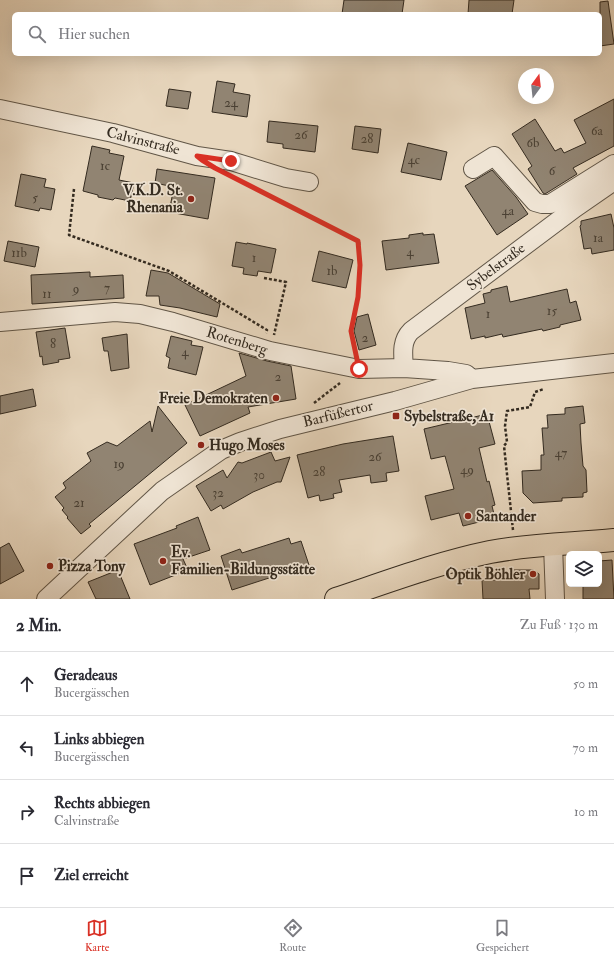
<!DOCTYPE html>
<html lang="de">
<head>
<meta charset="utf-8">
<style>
	body { margin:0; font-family:"IM FELL Double Pica",serif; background:#f2f2f3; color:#2b2b33 }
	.controls { position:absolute; right:12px; bottom:12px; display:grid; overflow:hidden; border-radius:6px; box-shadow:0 4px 16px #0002 }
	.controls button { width:36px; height:36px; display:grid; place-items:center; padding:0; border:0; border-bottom:1px solid #e1e1e2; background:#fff; color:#2b2b33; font:20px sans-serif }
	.compass { position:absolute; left:518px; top:68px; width:36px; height:36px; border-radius:50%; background:#fff; box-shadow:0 4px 16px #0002; rotate:15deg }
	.stop { position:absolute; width:12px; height:12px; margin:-9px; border:3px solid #d93025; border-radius:50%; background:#fff }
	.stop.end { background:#d93025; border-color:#fff; box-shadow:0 1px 4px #0008 }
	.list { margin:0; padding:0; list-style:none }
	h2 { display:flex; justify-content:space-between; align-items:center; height:52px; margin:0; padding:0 16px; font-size:17px }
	h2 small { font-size:13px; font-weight:400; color:#7c7c81 }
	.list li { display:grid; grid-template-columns:26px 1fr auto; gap:12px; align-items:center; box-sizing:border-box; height:64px; padding:0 16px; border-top:1px solid #e1e1e2 }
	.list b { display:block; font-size:15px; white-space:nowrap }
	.list p { margin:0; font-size:13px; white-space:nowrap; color:#7c7c81 }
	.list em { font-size:13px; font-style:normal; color:#7c7c81 }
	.icon { flex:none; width:22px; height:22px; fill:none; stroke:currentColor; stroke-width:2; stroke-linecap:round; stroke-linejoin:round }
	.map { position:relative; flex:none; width:614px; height:599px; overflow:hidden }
	.search { position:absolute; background:#fff; box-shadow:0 4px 16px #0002; left:12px; right:12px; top:12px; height:44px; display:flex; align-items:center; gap:10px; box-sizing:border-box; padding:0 14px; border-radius:6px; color:#7c7c81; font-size:15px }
	.sheet { height:308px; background:#fff }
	nav { display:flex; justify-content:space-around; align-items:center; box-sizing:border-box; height:56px; border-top:1px solid #e1e1e2; background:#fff; font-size:11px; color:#7c7c81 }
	nav a { display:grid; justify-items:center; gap:2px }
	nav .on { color:#d93025 }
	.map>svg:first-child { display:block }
	.building { fill:#918472; stroke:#342b20 }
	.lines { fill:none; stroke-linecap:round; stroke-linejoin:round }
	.minor-casing { stroke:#615647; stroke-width:20 }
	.major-casing { stroke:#342b20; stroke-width:24 }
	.path { stroke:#342b20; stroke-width:2.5; stroke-dasharray:3 2; stroke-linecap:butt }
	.minor { stroke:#efe4d4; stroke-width:18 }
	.major { stroke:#e7d6bd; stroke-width:22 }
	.route { stroke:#d93025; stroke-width:5 }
	.poi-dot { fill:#8f2418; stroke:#efe4d4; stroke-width:1.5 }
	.labels { text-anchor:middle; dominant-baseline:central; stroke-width:3.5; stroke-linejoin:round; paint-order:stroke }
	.number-label { font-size:13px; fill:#4b4134 }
	.street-label { font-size:15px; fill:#342b20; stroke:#efe4d4 }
	.poi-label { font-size:15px; font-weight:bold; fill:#342b20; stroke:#efe4d4; text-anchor:start }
</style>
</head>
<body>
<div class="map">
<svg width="614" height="599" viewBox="0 0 614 599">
	<rect width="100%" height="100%" fill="#e7d6bd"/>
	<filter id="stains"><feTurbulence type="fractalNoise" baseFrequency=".005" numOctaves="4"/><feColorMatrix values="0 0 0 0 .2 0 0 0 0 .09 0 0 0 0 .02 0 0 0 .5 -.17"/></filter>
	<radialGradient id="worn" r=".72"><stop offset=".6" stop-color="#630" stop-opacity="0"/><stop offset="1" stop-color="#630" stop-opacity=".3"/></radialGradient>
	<path class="building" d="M344,0H404L402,14H342Z
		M469,0H514L512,14H468Z
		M608,1L614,44L600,46V2Z
		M217,81L235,84L233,92L250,95L247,117L212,112Z
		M169,89L191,92L188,109L166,106Z
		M614,99V146L573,168L577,174L545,194L543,193L528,169L532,166L512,134L535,119L555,151L561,148L564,153L586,143L574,120Z
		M269,121L318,126L315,152L283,148V144L267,142Z
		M355,126L381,129L378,153L352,149Z
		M408,143L447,152L441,180L401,172Z
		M92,146L110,150L109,153L124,156L119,180L134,183L130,201L115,198L113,200L98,197V195L83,191Z
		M157,169L215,178L208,219L169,212L174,187L155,183Z
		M492,170L516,197L528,214L497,235L465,186Z
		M21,174L46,179L44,187L55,189L51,210L40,208L39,211L15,206Z
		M611,214L614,228V250L592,254L591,248L584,249L580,226L581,225V221Z
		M423,233V235L434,234L439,263L386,270L382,241L409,238V235Z
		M8,241L39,247L35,267L4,261Z
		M236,242L247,244V243L276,249L271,273L258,271L257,276L243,274L244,268L232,266Z
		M319,251L353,260L346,288L312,281Z
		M151,270L168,273L220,304L217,317L180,308L160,305L159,296H146Z
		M90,272V277L123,275L124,298L32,304L31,275Z
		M507,286L510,302L567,289L570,303L576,301L581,320L560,325V327L543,331L542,329L503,337L502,334L485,338V336L471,339L465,308L485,303L483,294L491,292V290Z
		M368,314L376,345L359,350L354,331L357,317Z
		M65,328L70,358L58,360L59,362L43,365L42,356L40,357L36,332Z
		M127,334L129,368L111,371L108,351H104L102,338Z
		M171,336L192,341L191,345L203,347L196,375L168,368L170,358L166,356Z
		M239,353L267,361L291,366L296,399L248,407L250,413L200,436L185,405L246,376Z
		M33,389L36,406L0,414V396Z
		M158,406L187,443L89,524L91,526L81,534L67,518L68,517L62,510L64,508L55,497L66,488L63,483L91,461L87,453L107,442L117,446L150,421L152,432Z
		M583,406L585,423L580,424L581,443L583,466L586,470L587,492L583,493V497L562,498V501L533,503L523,493L522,471L541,470V455H544L542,428H548L547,415L565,414V408Z
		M487,414L495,444L479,448L487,482L489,481L495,505L492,506L495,518L463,526L459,513L431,520L425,496L454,489L445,456L431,459L424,429Z
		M393,436L399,471L386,473L387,481L371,483L370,475L339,480L342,492L333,494L334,498L320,501L319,495L308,498L297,455L343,444Z
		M271,452L275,461L290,457L281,482H277L253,492L223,509L221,505L211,511L196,486L223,470L227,478L238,462L242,463Z
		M198,517L210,550L183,559L188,570L150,585L134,544L177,528L176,526Z
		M289,538L291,544L301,541L309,565L232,590L221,556L240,549L242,553Z
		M9,543L24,571L0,584V548Z
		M612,560L614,599H583V584H599V561Z
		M118,570L130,599H96L88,582Z
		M512,570H533L539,574V589H529L530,599H483L482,580H497L496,576L512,575Z"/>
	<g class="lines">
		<defs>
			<path id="minor" d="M0,109L113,133L197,156L231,161L286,178L309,182
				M473,169L494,156L535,202L542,204H550L614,164
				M0,322L115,312L140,314L173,322L270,351L359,369L404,368L448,371L466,374L472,379
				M404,368C403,354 401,341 411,331L575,208L614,181
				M553,545L555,599
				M46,599L162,491L221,450L240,442L280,429L395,401L472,379L614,363"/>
			<path id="major" d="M336,599C387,582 437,563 490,552C530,544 573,544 614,540"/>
		</defs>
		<use href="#minor" class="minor-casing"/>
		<use href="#major" class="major-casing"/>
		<path class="path" d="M253,187L359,241L360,265L358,297L351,331L355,352
			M74,189L69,235L169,271L267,330L266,333
			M264,278L286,282L274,335
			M314,403L340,383
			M513,530L504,446L507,442L505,426L507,411L530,407L535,392L544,389"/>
		<use href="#minor" class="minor"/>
		<use href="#major" class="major"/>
	</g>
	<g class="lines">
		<path class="route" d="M231,161L197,156L202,160L215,168L358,241L360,265L358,297L351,331L359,369"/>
	</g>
	<g class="poi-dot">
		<circle cx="191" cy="199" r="4"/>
		<circle cx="276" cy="398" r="4"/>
		<rect x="392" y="412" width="8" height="8" rx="2"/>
		<circle cx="201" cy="445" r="4"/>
		<circle cx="468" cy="516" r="4"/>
		<circle cx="163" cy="561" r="4"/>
		<circle cx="50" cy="566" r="4"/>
		<circle cx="533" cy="574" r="4"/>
	</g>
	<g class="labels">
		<g class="number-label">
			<text x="231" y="103">24</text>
			<text x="597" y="131">6a</text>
			<text x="301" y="135">26</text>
			<text x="367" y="139">28</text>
			<text x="533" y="143">6b</text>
			<text x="414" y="160">4c</text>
			<text x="105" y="166">1c</text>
			<text x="552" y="171">6</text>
			<text x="35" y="198">5</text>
			<text x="508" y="211">4a</text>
			<text x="598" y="238">1a</text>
			<text x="410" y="252">4</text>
			<text x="19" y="253">11b</text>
			<text x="254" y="258">1</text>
			<text x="332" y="271">1b</text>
			<text x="107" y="288">7</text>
			<text x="76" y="289">9</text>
			<text x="47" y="294">11</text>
			<text x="552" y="311">15</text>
			<text x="488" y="314">1</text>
			<text x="365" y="338">2</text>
			<text x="53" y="344">8</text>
			<text x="185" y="352">4</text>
			<text x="278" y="377">2</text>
			<text x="561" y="453">47</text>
			<text x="375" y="457">26</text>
			<text x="119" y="464">19</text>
			<text x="467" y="470">49</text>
			<text x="319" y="472">28</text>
			<text x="259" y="475">30</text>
			<text x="218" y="493">32</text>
			<text x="79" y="503">21</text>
		</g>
		<g class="street-label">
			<text transform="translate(143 141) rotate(14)">Calvinstraße</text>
			<text transform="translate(496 267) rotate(-37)">Sybelstraße</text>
			<text transform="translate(237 341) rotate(17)">Rotenberg</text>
			<text transform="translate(338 414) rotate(-14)">Barfüßertor</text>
		</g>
		<g class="poi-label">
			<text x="183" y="190" text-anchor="end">V.K.D. St.<tspan x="183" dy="17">Rhenania</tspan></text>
			<text x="268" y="398" text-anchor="end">Freie Demokraten</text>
			<text x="404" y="416">Sybelstraße, A1</text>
			<text x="209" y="445">Hugo Moses</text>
			<text x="476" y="516">Santander</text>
			<text x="171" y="552">Ev.<tspan x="171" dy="17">Familien-Bildungsstätte</tspan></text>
			<text x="58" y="566">Pizza Tony</text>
			<text x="525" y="574" text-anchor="end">Optik Böhler</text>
		</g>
	</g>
	<rect width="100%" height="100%" filter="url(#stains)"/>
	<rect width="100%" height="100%" fill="url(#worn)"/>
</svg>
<div class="controls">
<button><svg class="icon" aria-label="layers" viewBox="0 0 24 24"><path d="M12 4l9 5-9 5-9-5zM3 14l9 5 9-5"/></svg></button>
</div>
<svg class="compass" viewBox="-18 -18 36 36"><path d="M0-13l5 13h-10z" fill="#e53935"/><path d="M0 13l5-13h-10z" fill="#7c7c81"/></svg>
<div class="stop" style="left:359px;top:369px"></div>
<div class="stop end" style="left:231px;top:161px"></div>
<div class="search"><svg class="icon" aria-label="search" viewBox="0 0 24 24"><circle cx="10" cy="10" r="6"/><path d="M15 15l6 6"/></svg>Hier suchen</div>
</div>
<section class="sheet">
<h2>2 Min.<small>Zu Fuß · 130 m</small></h2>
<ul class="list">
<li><svg class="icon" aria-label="ahead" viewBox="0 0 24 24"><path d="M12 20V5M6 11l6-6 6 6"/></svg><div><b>Geradeaus</b><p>Bucergässchen</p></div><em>50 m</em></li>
<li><svg class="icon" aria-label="left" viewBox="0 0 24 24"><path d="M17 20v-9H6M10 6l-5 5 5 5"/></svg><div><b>Links abbiegen</b><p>Bucergässchen</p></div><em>70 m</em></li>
<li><svg class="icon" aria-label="right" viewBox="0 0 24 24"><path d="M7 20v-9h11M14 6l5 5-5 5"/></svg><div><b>Rechts abbiegen</b><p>Calvinstraße</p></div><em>10 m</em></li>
<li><svg class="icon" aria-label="arrive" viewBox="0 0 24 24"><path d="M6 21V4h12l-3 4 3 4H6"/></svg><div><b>Ziel erreicht</b></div></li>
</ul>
</section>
<nav>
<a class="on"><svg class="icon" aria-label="map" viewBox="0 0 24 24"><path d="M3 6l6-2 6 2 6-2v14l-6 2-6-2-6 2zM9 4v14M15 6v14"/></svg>Karte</a>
<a><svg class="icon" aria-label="directions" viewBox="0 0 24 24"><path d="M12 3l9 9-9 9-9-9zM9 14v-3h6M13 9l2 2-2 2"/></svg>Route</a>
<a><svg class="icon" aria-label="saved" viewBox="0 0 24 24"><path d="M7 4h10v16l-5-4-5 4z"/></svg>Gespeichert</a>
</nav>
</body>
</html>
